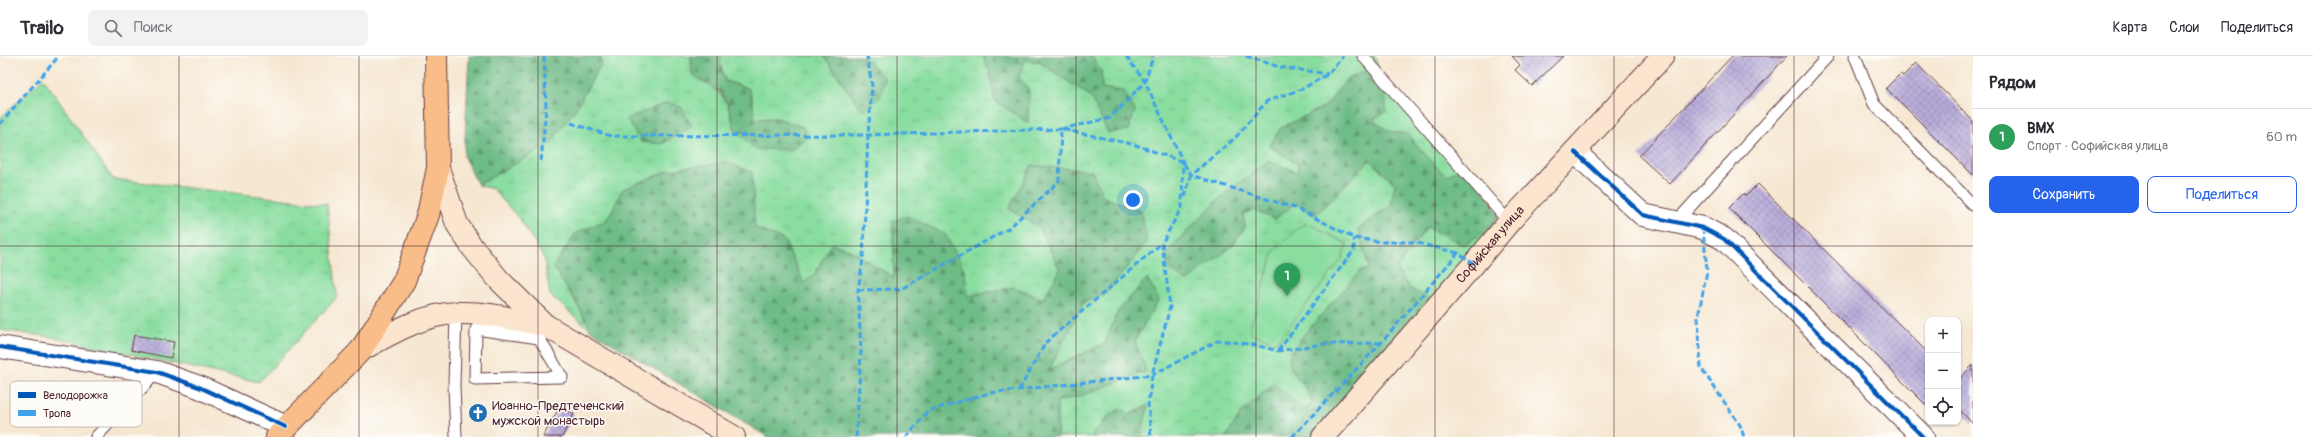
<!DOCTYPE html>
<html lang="ru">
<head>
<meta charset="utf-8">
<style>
	body { margin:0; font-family:Pangolin,sans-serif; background:#f2f2f3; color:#2b2b33 }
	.controls { position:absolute; right:12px; bottom:12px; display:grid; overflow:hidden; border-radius:8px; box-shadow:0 1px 3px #0004 }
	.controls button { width:36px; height:36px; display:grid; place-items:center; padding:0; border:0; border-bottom:1px solid #e1e1e2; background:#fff; color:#2b2b33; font:20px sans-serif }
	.you { position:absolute; left:1133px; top:144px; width:14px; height:14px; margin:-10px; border:3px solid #fff; border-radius:50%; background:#1a73e8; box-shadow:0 0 0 6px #1a73e833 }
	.badge { display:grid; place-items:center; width:26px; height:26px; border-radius:50%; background:#2563eb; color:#fff; font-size:13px; font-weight:700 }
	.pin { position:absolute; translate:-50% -33px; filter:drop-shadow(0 1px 2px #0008) }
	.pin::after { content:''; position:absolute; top:21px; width:14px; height:12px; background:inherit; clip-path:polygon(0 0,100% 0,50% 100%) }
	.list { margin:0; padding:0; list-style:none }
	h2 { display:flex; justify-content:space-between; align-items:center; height:52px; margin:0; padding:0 16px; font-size:17px }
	h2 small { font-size:13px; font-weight:400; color:#7c7c81 }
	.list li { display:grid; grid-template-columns:26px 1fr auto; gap:12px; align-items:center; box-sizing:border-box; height:56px; padding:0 16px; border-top:1px solid #e1e1e2 }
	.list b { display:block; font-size:15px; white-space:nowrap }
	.list p { margin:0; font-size:13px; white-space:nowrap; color:#7c7c81 }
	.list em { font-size:13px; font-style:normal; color:#7c7c81 }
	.actions { display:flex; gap:8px; padding:12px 16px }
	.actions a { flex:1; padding:9px 0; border:1px solid #2563eb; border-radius:8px; text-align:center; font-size:14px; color:#2563eb }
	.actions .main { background:#2563eb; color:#fff }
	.icon { flex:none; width:22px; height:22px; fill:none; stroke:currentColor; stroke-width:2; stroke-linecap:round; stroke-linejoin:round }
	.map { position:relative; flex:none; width:1973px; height:381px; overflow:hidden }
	header { display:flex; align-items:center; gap:24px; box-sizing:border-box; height:56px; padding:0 20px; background:#fff; border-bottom:1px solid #e1e1e2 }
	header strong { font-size:19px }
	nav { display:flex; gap:22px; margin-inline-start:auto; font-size:14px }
	.search { width:280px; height:36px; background:#f2f2f3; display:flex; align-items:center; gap:10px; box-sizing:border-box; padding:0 14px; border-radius:8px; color:#7c7c81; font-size:15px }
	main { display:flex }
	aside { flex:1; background:#fff }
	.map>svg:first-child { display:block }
	.grass { fill:url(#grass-tufts); stroke:#697e65 }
	.forest { fill:url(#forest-firs); stroke:#5c6e58 }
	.park { fill:#88dd9f; stroke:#697e65 }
	.building { fill:url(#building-cross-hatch) }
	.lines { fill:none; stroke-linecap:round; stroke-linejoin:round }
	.lane-casing { stroke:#643d44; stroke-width:13 }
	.street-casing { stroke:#643d44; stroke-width:24 }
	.secondary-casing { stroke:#643d44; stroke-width:24 }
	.highway-casing { stroke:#643d44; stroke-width:24 }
	.lane { stroke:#fff; stroke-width:11 }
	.street { stroke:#fff; stroke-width:22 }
	.secondary { stroke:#fce5cf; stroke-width:22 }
	.highway { stroke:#f8bd88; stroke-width:22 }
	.quiet { stroke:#40a2eb; stroke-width:3; stroke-dasharray:6 3; stroke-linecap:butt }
	.cycleway-casing { stroke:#fdfcf7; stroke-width:6 }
	.cycleway { stroke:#0057b8; stroke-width:4 }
	.grid { fill:none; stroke:#4a1f2b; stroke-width:1; stroke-opacity:0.55 }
	.labels { text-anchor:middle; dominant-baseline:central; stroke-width:3; stroke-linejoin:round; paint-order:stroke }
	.street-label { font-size:13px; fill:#4a1f2b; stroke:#fdfcf7 }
	.poi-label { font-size:13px; fill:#4a1f2b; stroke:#fdfcf7; text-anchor:start }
	.key { fill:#fdfcf7; stroke:#c7baba; stroke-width:1 }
	.key-label { font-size:11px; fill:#4a1f2b }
</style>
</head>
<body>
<header>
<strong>Trailo</strong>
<div class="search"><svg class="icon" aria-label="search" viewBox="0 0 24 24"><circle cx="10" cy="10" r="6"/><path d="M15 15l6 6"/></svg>Поиск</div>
<nav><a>Карта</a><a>Слои</a><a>Поделиться</a></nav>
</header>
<main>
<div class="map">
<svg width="1973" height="381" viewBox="0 0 1973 381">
	<defs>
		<pattern id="grass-tufts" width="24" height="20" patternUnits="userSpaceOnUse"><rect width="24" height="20" fill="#88dd9f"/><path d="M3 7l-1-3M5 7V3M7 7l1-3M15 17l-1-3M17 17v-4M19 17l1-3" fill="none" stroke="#77bd89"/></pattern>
		<pattern id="forest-firs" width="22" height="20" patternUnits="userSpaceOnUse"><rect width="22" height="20" fill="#6ebc86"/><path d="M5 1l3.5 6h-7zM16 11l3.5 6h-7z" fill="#5c986e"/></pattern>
		<pattern id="building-cross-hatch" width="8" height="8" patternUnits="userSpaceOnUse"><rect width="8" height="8" fill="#b8acda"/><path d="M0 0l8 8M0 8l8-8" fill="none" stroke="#988bb1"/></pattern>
	</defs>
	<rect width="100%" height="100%" fill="#fdfcf7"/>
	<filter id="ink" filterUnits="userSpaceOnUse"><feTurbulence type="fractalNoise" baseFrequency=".025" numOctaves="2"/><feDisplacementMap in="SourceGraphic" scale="8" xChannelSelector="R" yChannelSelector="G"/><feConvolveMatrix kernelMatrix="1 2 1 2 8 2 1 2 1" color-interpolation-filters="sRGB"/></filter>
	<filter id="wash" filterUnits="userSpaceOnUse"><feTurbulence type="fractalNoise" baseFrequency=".012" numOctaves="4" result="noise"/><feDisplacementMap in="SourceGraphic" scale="16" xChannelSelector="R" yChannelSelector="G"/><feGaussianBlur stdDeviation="0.9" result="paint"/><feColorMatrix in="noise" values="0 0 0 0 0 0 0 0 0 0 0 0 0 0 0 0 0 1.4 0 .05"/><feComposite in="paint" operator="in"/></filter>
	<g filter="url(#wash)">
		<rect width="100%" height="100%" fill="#f6e7d1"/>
		<path class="grass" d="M600,0H691L692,18C722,37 726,38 735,74L777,62L755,63L752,43L748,32L725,25L720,7L722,0H824L862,55L885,22L862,0H983L990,17L995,45L1019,21L1025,4L1039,6L1091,40L1102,32L1101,15L1092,0H1375L1380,20L1467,110L1445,120L1407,78L1388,75L1373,64L1346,24L1326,50L1281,72L1269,90L1298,108V117L1223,139L1165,198L1169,213L1230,192L1245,171L1243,158L1253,154L1275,163L1295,147L1349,124L1370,104L1395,128L1391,149L1358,173L1369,213L1360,215L1302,281L1289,300L1291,314L1305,331L1313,347L1304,354L1242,356L1226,381H1141L1148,349L1129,359L1108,360L1091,381H1057V345L1080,340L1146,315L1135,285L1145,268L1118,255L1105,287L1048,314L1084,246L1105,239L1141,155L1103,141L1009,153L1040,172L1060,214L1043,243L1014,231L967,240L964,213L893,165L894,222L848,193L832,188L814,219L804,227L784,184L755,172L753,152L623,133L607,164L576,177L554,211L593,276L550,239L544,202L521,165L493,133L478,129L550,87L577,51L601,8Z
			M43,22L113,123L327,148L337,241L259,326L50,281L0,274V62Z
			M1499,158L1486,185L1438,246L1410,233L1396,213L1427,171Z"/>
		<path class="forest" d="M469,0H600L601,8L577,51L550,88L478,129L464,101Z
			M691,0H722L720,7L725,25L748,32L752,43L755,63L777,62L803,71L808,80L791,94L755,93L735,74L728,48L720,36L692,18Z
			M824,0H863L885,22L880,41L862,55Z
			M983,0H1092L1101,15L1102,32L1124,35L1135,55L1128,74L1108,77L1090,40L1039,6L1025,4L1019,21L1029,34L1028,67L995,45L990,17Z
			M1368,13L1386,32V55L1373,64L1388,75L1407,78L1445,120L1467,110L1499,158L1486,175L1463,189L1427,171L1396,213L1410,233L1438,246L1315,381H1226L1242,356L1274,327L1304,354L1313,348L1305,331L1291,314L1289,300L1302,281L1360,215L1369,213L1358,173L1391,149L1395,128L1370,104L1316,159L1295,147L1275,163L1253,154L1243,158L1245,171L1231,191L1187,225L1169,213L1165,198L1223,139L1268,105L1298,116V108L1269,90L1281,72L1326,50L1346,24Z
			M668,46L681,51L692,70L662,88L641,86L627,63Z
			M725,106L752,116L755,172L784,184L804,227L814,219L831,188L848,193L894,222L893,165L907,160L945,178L964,213L968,240L1014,231L1043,243L1060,214L1040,172L1009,153L1032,109L1092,115L1103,141L1141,155L1147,186L1105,239L1084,246L1049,314L1105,287L1118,255L1147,222L1159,243L1135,284L1146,315L1080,340L1057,345V381H768L593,276L573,241L553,211L576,177L607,164L623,133L670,114Z
			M1148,349L1141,381H1091L1108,360L1121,352L1129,359Z"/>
		<path class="park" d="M1308,167L1347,188L1342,203L1276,287L1249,276L1274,195L1299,171Z"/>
		<g id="blocks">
			<path class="building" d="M1512,0H1563L1532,30L1515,14L1520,9Z
				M1732,0H1787L1670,128L1639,100Z
				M1916,7L1973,65V119L1886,32L1900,18L1903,20Z
				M1758,128L1928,297V351L1729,152L1743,138L1746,140Z
				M134,279L174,286L171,302L131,294Z
				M1973,309V368L1958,352V324Z
				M560,350L574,358L562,381H543Z"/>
		</g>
	</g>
	<g filter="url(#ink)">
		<use href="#blocks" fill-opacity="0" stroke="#643d44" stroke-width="1"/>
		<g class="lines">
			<defs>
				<path id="lane" d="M1363,0L1509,166
					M1855,0L1874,48L1973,149
					M1676,166L1828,0
					M476,273L539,282L562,321L475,323Z
					M96,381L157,316
					M456,381L454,329L456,257"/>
				<path id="street" d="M1575,96L1643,159L1703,172L1724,183L1923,381
					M0,291L157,316L199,331L286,371"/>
				<g id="secondary">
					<path d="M438,112L457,168L472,191L499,224L545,269L734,381"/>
					<path d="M361,294C390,278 423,258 457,257C486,256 517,264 545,269"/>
					<path id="s1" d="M1323,381L1474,208L1509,166L1663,0"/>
				</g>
				<path id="highway" d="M277,381L361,294L404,225L428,159L438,112L436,0"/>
			</defs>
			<use href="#lane" class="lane-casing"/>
			<use href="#street" class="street-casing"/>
			<use href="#secondary" class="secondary-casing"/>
			<use href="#highway" class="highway-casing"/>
			<use href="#lane" class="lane"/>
			<use href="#street" class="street"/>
			<use href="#secondary" class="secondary"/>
			<use href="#highway" class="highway"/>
			<path class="quiet" d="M1126,0L1145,26L1183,106L1182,151L1162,187L1170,251L1152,319L1148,349L1151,381
				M1246,0L1279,11L1328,18
				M571,67L611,80L868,79L1061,73L1136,89L1183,106L1191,119L1298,153L1354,182L1382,186H1414L1458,197
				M0,68L59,0
				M541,105L546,52L544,0
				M1185,141L1191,119L1235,82L1267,45L1302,33L1328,18L1343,0
				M1703,172L1707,215L1698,261L1701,312L1740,369L1744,381
				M858,234L901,233L1009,172L1059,125L1061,73L1110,62L1145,26L1153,0
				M1278,295L1354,194V182
				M1019,334L1046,286L1162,187
				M856,381L861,296L858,234L863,203L868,79L872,30L867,0
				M906,381L928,355L989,337L1152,319L1219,284L1255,289L1278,295L1323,288L1381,287
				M1292,381L1381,287L1458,197L1474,208"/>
			<defs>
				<path id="cycleway" d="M1575,96L1643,159L1703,172L1724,183L1923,381
					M0,291L157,316L199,331L286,371"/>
			</defs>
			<use href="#cycleway" class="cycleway-casing"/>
			<use href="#cycleway" class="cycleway"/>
		</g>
	</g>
	<path class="grid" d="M179,0V381M359,0V381M538,0V381M717,0V381M897,0V381M1076,0V381M1256,0V381M1435,0V381M1614,0V381M1794,0V381M0,190H1973"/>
	<defs>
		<symbol id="church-disc" viewBox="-11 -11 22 22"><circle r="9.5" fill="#1f6fb2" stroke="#fdfcf7"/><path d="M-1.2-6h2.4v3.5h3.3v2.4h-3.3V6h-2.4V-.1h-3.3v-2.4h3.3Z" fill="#fff"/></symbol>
	</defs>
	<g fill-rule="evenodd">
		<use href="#church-disc" x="467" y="346" width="22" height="22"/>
	</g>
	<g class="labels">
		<g class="street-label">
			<text stroke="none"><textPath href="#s1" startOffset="255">Софийская улица</textPath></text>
		</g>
		<g class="poi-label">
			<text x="492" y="350">Иоанно-Предтеченский<tspan x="492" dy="15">мужской монастырь</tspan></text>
		</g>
	</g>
	<rect x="10" y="325" width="132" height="46" rx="6" class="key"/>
	<rect x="18" y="336" width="18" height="6" fill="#0057b8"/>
	<rect x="18" y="354" width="18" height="6" fill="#40a2eb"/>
	<g class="key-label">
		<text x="43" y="343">Велодорожка</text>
		<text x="43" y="361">Тропа</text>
	</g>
</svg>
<div class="controls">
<button>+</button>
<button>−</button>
<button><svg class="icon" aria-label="locate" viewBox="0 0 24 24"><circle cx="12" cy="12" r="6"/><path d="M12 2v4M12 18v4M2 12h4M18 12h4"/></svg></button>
</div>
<div class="you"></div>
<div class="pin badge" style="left:1287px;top:240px;background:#2e9e5b">1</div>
</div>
<aside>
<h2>Рядом<small></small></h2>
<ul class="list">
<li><span class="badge" style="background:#2e9e5b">1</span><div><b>BMX</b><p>Спорт · Софийская улица</p></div><em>60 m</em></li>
</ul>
<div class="actions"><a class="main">Сохранить</a><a>Поделиться</a></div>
</aside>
</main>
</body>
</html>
